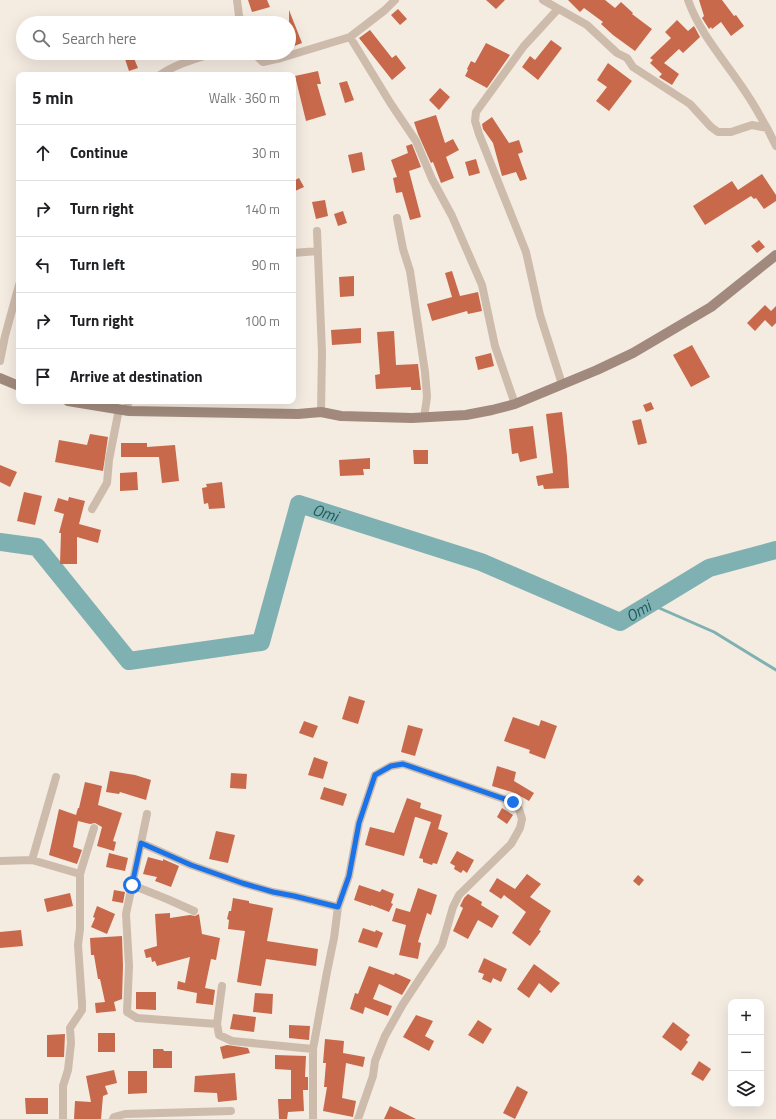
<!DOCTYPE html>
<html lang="en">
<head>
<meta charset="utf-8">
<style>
	body { margin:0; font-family:"Titillium Web",sans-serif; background:#f2f2f2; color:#202124 }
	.controls { position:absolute; right:12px; bottom:12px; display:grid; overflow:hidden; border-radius:8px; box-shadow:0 4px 16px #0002 }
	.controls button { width:36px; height:36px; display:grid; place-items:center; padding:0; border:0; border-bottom:1px solid #e0e0e0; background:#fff; color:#202124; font:20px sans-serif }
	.stop { position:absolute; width:12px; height:12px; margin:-9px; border:3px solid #1a73e8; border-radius:50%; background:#fff }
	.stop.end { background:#1a73e8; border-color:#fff; box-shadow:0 1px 4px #0008 }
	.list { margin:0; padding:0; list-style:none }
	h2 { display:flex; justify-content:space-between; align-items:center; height:52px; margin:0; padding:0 16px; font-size:17px }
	h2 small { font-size:13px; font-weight:400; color:#757577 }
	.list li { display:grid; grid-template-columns:26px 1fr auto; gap:12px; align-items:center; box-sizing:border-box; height:56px; padding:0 16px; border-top:1px solid #e0e0e0 }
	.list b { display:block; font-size:15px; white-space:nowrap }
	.list em { font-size:13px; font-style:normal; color:#757577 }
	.icon { flex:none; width:22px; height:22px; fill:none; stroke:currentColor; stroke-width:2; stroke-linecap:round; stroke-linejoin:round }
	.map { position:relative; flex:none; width:776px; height:1119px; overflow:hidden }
	.search { position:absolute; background:#fff; box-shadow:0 4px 16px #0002; left:16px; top:16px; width:280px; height:44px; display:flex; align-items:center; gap:10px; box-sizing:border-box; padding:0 14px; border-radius:22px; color:#757577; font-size:15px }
	.panel { position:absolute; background:#fff; box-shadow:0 4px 16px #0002; left:16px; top:72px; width:280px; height:332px; border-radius:8px }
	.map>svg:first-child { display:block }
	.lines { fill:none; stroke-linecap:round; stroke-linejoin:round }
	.stream { stroke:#7fb0b2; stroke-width:3 }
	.river { stroke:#7fb0b2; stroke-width:18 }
	.building { fill:#c8694b }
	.street { stroke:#cdbbac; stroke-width:8 }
	.secondary { stroke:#a18a7d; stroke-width:10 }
	.route { stroke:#1a73e8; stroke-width:5 }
	.labels { text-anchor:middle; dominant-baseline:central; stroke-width:3; stroke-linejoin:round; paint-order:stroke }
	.water-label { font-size:16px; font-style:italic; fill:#1f5a5e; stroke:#fbf5ee }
</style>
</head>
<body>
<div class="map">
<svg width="776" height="1119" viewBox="0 0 776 1119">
	<rect width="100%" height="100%" fill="#f4ebe1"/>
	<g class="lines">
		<path class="stream" d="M650,604L714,632L776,670"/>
		<path class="river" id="s1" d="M0,542L37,547L129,661L261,642L299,504L481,562L620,622L709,568L776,550"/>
	</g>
	<path class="building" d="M248,0H267L270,7L252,12Z
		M486,0H505L496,9Z
		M568,0H605L615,8L621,2L633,13L632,14L652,29L635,51L613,35L601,24L603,22L584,8L580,12Z
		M699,0H722L734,16L736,15L744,26L731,36L721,22L712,29L711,27L709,29L702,18L704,16Z
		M398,9L407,19L400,25L391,15Z
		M289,10L302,43L289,48Z
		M677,20L688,31L694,26L700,37L683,53L679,49L664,63L679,74L672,85L659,77L662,74L650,63L653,60L650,58L671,38L665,32Z
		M370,30L392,58L396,55L406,68L392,80L359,38Z
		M551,40L562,48L538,80L522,67L530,56L535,60Z
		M486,43L510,55L487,88L465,76L468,70L467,69L471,61L475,63Z
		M133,56L138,68L129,71L125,59Z
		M608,63L632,81L609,111L596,101L607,87L597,80Z
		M318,71L321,84H317L326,115L306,121L295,76Z
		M347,81L354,100L345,103L339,83Z
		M440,88L450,97L439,110L429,100Z
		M436,115L445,143L453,139L459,150L446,157L454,178L441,183L433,162L431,163L418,134L414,122Z
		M492,117L509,143L519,140L523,152L518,154L527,179L520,181L516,172L502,176L493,143L483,129L482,124Z
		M412,144L421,167L409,171L421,217L410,220L402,192L396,193L393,178L397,177L391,160L408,153L406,146Z
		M362,152L365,170L352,173L348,155Z
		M476,159L480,173L469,176L465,162Z
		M762,174L776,195V201L764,209L756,198L754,199L751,196L705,225L693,206L732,181L738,190Z
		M299,178L304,187L293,192V181Z
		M325,200L328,216L316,219L312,202Z
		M343,211L347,223L338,226L334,214Z
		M759,240L765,247L757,253L751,246Z
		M452,271L460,296L478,292L482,311L468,314L467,311L432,321L427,304L452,297L445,273Z
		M354,276V296L340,297L339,277Z
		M765,305L771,311L776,306V323L772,327L765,320L755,331L747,323Z
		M361,328V343L332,345L331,330Z
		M394,331L396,365L418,364L421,390H411V387L376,389L375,375L380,374L377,332Z
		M692,345L710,377L691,387L673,355Z
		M491,353L494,366L478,370L475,357Z
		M651,402L654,409L646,412L643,405Z
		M562,412L567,456L569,488L544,489L543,485L538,486L536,476L553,473L546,414Z
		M641,419L647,443L638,445L632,421Z
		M533,426L537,458L520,462L518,453L512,454L509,429Z
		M90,434L108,437L103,471L55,462L59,440L87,445Z
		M121,443H147V447L175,445L179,481L162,483L159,457H121Z
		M413,450H428V464H414Z
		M370,458V469H363L364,475L340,476L339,460Z
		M0,465L17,472L10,487L0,482Z
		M137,472L138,490L120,491V473Z
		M222,482L225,508L209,509L208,503L204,504L202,488L207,487L206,484Z
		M24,492L42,496L35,525L17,521Z
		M69,497L85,501L79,524L101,530L98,543L77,537V564H60L61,533H59L64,514L54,511L58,498L68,501Z
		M349,696L365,701L358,724L342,719Z
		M513,717L539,726L541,720L557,726L545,759L529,753L530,750L504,741Z
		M304,721L318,726L313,738L299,733Z
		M408,725L423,729L415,756L401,752Z
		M314,757L328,762L323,779L308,775Z
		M497,766L516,772L514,781L534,793L529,801L515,793L492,786Z
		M110,771L135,775L151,780L146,800L120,792L119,794L106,792Z
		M231,773L247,774L246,789L230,788Z
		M85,782L102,786L98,805L122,813L113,841L116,842L114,851L97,846L102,827L95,823L90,824L78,821L73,847L82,850L77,864L49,855L59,809L76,815L78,808H79Z
		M324,787L347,794L343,806L320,799Z
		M407,798L421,803L420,808L442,815L438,829L448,833L437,864L433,863L432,865L423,862V859L419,858L431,822L416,817H415L404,856L365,845L370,827L394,833Z
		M502,808L513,815L507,824L497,817Z
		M216,831L235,835L228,863L209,859Z
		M457,851L474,860L467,873L463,870L461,873L454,869L455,866L450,863Z
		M109,853L128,858L125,871L106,867Z
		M148,857L163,861V859L179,866L171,887L155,881L157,877L143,874Z
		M527,874L541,884L530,897L551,911L539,930L541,931L530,946L512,933L526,912L504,895L501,899L489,891L497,878L515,889Z
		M638,875L644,880L639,886L633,881Z
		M359,885L380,892L382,889L394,894L391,903L393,904L389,912L371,905V906L354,900Z
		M418,888L437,895L431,915L427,913L418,942L421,943L418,959L399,955L406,925L392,921L396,908L410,912Z
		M114,890L125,892L123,903L112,901Z
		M70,893L73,906L47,912L44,899Z
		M468,894L482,902L481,905L499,916L492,928L478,920L468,939L453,931L463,908L460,906L464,898Z
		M233,898L249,901V903L273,908L267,941L318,949L316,966L266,959L261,986L237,982L245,931L228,929L229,920L227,919L229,911H231Z
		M97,906L115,914L107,934L91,927L95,918L93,917Z
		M170,913V918L190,915L195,916L199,914L202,934L220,938L216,960L211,959L205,988L215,990L213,1005L196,1003L197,993L177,989L178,981L185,983L190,957L157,966L155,961L152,962L151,957L146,958L144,950L157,946L155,914Z
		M363,928L375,932L376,930L383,933L377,948L358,942Z
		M21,930L23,946L0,948V932Z
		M122,936L123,966L122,999L114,1002L116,1011L96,1013L95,1003L105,1002L100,979H98L94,955H91L90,938Z
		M484,958L507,969L501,982L493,978L491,983L482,979L484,974L478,972Z
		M534,964L560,983L551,993L539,983L529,998L517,989Z
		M369,966L394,975L395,973L411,980L402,995L379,984L373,999L392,1006L388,1016L365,1007L363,1014L350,1009L355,993L358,994Z
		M136,992H156V1010L136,1009Z
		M255,993L273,994L272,1014L253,1012Z
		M233,1014L256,1017L254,1032L230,1029Z
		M416,1015L433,1021L425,1036L434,1041L429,1051L403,1037Z
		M478,1020L492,1029L483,1044L468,1035Z
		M673,1022L690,1035L686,1040L688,1042L681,1051L662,1037Z
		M289,1025L310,1026L309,1040L289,1038Z
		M98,1033H115V1052H98Z
		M65,1034L64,1057H47V1035Z
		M325,1039L344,1041L343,1053L365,1057L363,1067L346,1063L342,1098L356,1101L353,1117L323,1111L327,1087H324L326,1063H323Z
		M227,1045L248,1048L250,1053L223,1059L220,1047Z
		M153,1049H163L164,1051H172V1068H153Z
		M275,1055L306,1056L305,1077H308V1090H303L304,1111L288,1112L287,1119H279L278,1099H291V1070L275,1069Z
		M699,1061L711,1069L703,1081L691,1074Z
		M114,1070L117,1083L105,1086L108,1094L103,1096L101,1119H74L75,1101L91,1102L86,1076Z
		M128,1071H147V1093L128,1094Z
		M235,1073L237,1100L218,1102L217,1093L194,1092L195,1076Z
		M517,1086L528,1092L515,1119L503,1113Z
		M25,1098H48V1114H26Z
		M390,1106L416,1119H384Z"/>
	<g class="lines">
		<path class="street" d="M237,0L239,16L243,23
			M395,0L385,10L350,37L391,104L416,141L432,179L452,216L482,285L495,346L515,404
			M543,0L587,25L617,53L627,58L633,67L690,104L711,127L718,132H731L752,125L767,128L776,146
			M688,0C701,37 730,66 750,99C756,108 761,118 767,128
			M558,9L524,46L476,112L475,121L479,134L526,252L540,315L562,384
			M253,53L263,62L281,58L350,37
			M160,75C176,64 195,59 213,53
			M397,218L403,249L410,271L425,372L427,397L424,418
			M317,231L322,352L321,412
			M293,253L318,251
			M0,361L5,336L19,285
			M127,401L129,411
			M92,509L107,483L109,460L119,409
			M147,814L126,914L129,966L127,1012L137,1018L217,1024L219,1035L232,1041L313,1049
			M141,843L191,865L242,883L273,892L294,896L338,907
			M32,860L56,777
			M0,861L32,860L80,874
			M132,885L167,899L194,911
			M217,1024L222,986
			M63,1119V1086L68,1070L71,1043L70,1028L82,1010V1003L78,945L80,929V874L94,828
			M113,1119L114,1117L125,1114L231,1111
			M313,1119V1049L327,972L334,938L338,907L349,876L359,823L375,775L391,766L403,764L513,802L519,809L522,819L520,828L511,844L459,895L453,907L442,945L403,1004L385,1036L375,1061L373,1076L358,1119"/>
		<path class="secondary" d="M0,378L19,386
			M68,401L129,411L298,414L321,412L341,416L412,418L466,415L492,410L515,404L597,370L633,353L711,307L776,255"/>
	</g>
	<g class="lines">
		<path class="route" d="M132,885L141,843L191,865L242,883L273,892L294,896L338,907L349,876L359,823L375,775L391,766L403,764L513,802"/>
	</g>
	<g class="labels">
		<g class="water-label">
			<text stroke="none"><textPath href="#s1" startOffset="488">Omi</textPath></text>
			<text stroke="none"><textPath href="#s1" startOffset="824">Omi</textPath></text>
		</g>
	</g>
</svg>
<div class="controls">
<button>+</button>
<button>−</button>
<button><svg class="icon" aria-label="layers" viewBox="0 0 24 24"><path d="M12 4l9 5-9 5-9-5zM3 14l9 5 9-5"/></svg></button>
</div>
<div class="stop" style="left:132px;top:885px"></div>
<div class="stop end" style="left:513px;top:802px"></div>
<div class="search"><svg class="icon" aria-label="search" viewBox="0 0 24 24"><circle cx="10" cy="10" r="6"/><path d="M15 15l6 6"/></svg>Search here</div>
<section class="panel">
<h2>5 min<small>Walk · 360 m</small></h2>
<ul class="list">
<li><svg class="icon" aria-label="ahead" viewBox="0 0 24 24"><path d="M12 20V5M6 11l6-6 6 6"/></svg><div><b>Continue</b></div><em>30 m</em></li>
<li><svg class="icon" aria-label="right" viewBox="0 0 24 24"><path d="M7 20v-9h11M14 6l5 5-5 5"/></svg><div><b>Turn right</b></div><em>140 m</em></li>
<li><svg class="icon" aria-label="left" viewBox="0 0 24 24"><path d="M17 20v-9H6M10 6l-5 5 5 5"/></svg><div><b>Turn left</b></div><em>90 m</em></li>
<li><svg class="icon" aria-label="right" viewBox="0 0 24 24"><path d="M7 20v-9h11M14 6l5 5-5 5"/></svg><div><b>Turn right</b></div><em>100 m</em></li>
<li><svg class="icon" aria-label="arrive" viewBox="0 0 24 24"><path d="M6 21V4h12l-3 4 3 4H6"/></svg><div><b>Arrive at destination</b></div></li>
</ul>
</section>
</div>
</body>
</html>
